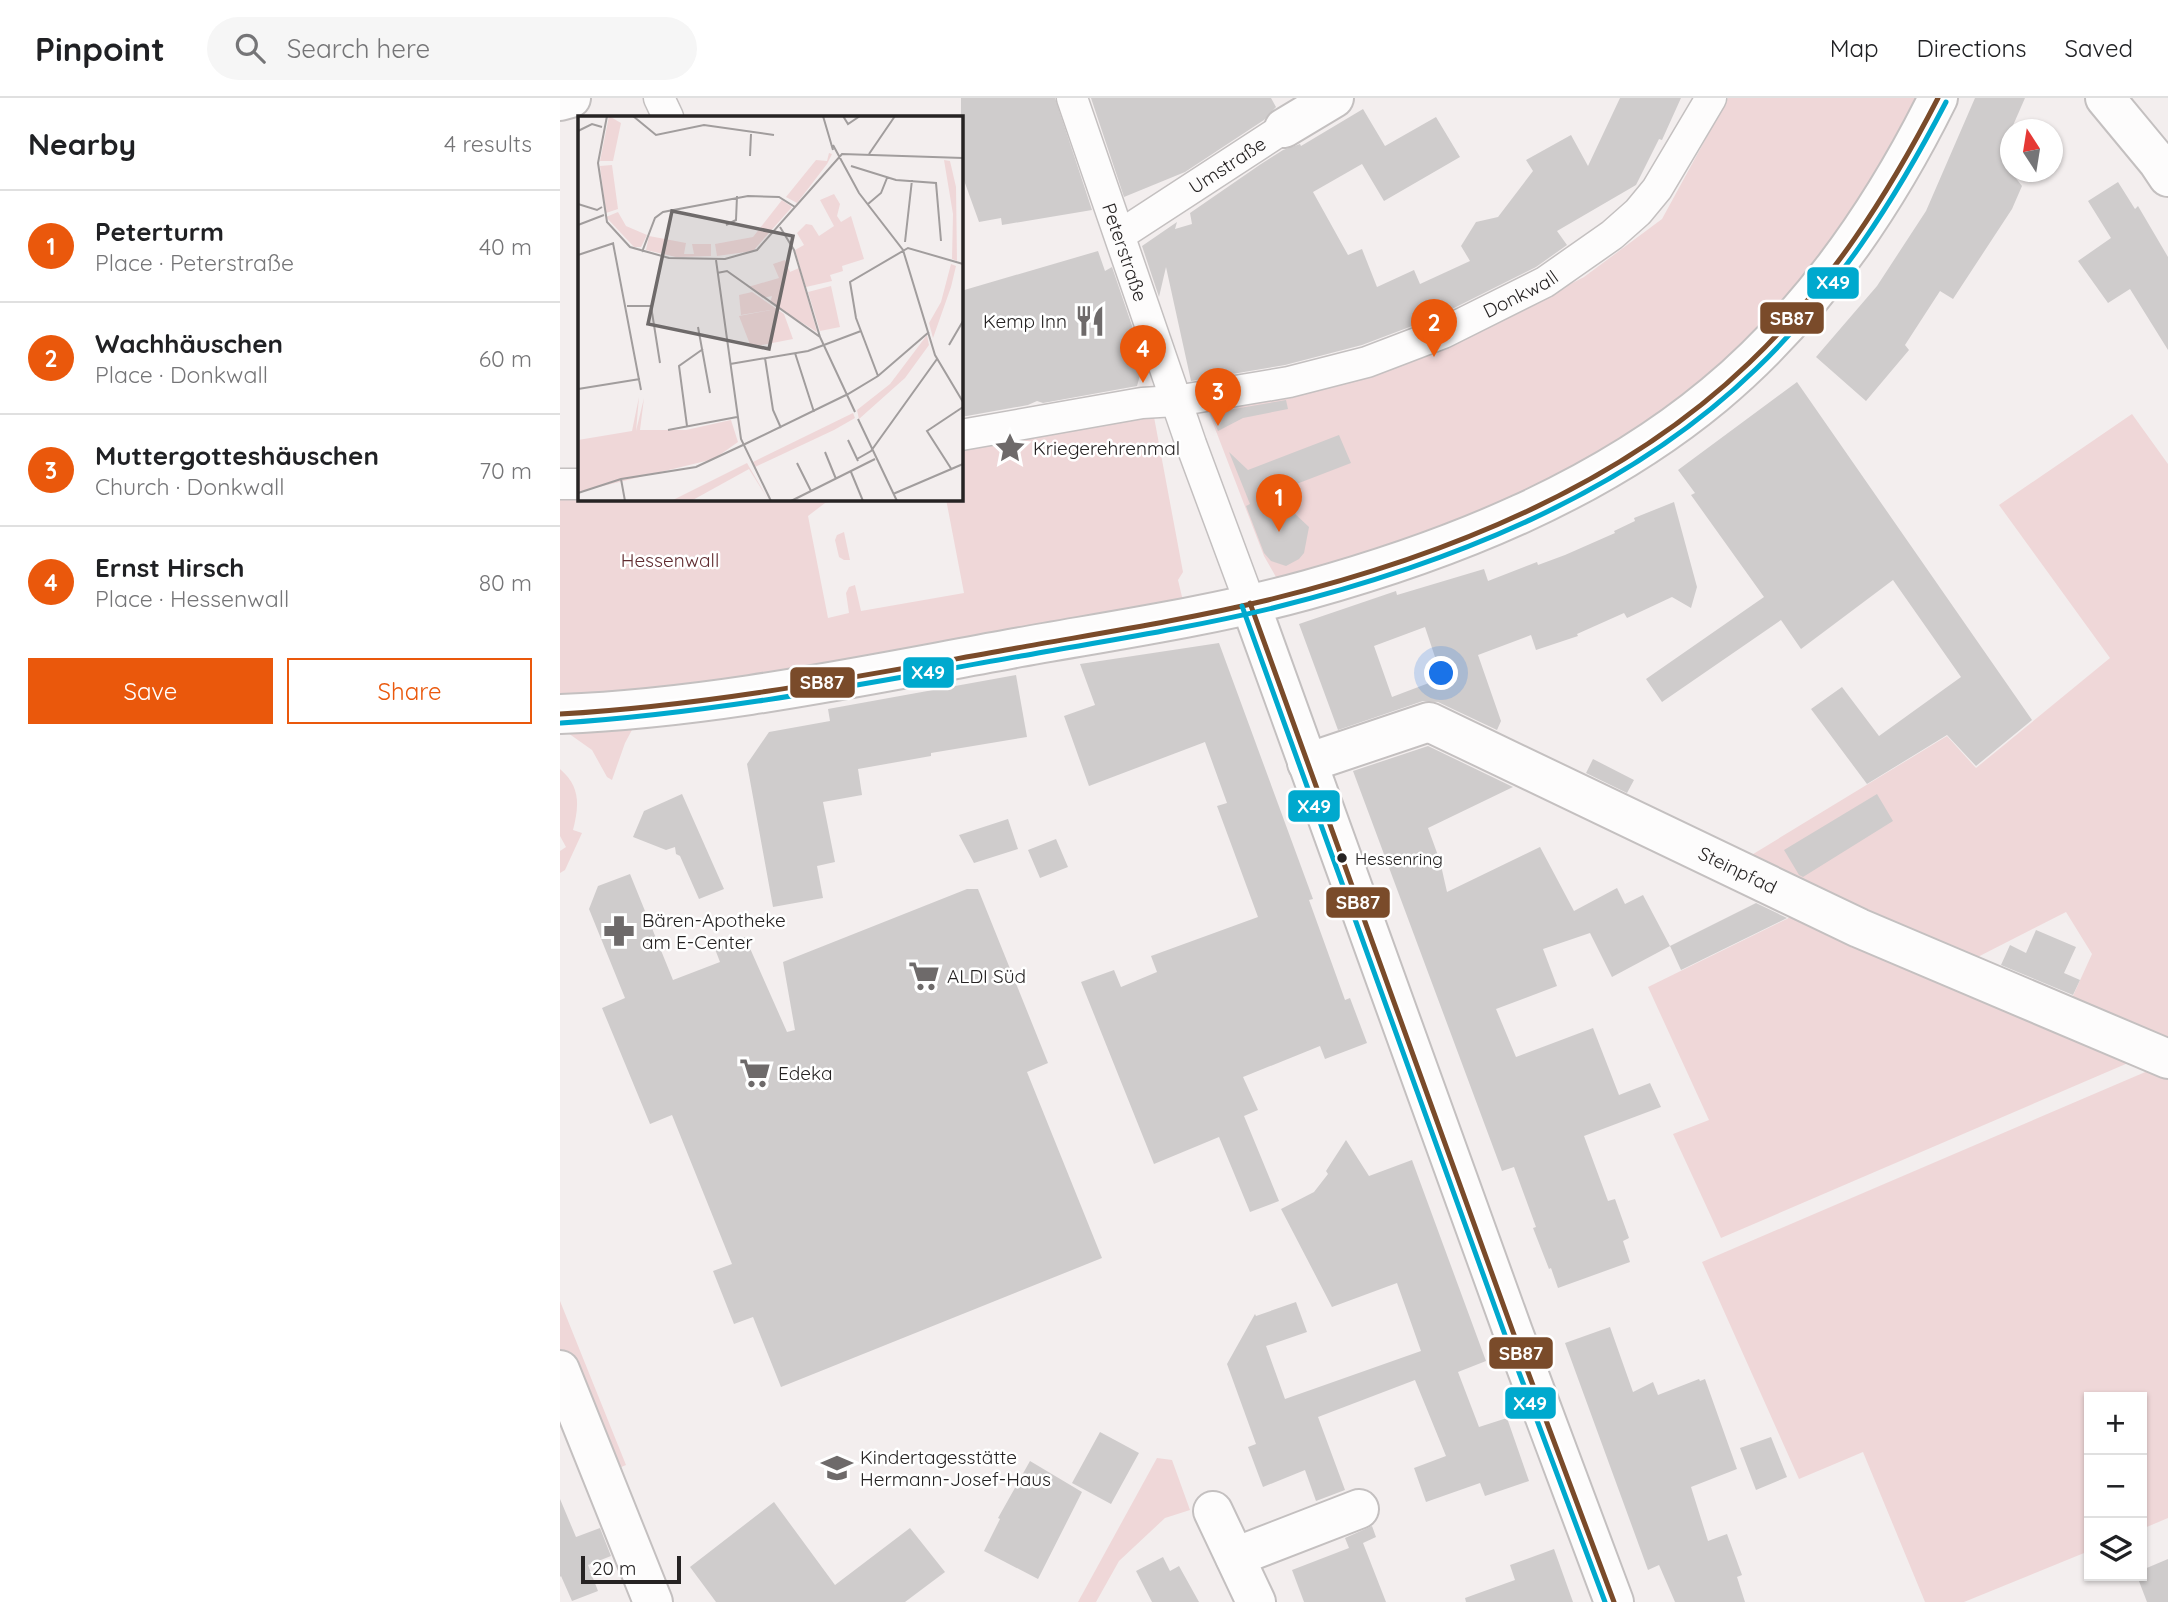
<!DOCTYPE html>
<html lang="en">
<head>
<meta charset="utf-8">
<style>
	body { margin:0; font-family:Quicksand,sans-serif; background:#f6f6f6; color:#202124 }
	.controls { position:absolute; right:21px; bottom:21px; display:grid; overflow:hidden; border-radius:0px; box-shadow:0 2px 5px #0004 }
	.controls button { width:63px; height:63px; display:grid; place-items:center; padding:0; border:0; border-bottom:2px solid #e0e0e0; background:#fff; color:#202124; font:35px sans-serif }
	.compass { position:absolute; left:1440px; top:21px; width:63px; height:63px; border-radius:50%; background:#fff; box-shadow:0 2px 5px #0004; rotate:348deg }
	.scale { position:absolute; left:21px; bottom:18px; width:100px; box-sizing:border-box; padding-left:7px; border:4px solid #262323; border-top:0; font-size:19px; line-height:24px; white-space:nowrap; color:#262323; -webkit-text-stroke:5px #fff; paint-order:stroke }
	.you { position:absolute; left:882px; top:576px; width:24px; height:24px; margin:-18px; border:5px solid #fff; border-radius:50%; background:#1a73e8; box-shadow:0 0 0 10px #1a73e833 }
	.badge { display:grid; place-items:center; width:46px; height:46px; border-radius:50%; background:#ea580c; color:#fff; font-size:23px; font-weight:700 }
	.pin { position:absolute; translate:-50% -58px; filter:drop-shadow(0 2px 4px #0008) }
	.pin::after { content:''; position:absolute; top:37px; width:24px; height:21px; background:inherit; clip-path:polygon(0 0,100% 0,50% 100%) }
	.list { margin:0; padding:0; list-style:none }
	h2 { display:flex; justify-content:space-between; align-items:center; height:91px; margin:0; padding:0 28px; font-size:30px }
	h2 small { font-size:23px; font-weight:400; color:#757577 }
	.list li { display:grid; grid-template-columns:46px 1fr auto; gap:21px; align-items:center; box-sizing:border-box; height:112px; padding:0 28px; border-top:2px solid #e0e0e0 }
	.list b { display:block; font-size:26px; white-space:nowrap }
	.list p { margin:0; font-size:23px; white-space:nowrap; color:#757577 }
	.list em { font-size:23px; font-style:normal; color:#757577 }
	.actions { display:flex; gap:14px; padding:21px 28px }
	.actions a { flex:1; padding:16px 0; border:2px solid #ea580c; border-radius:0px; text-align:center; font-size:24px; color:#ea580c }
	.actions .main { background:#ea580c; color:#fff }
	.icon { flex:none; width:38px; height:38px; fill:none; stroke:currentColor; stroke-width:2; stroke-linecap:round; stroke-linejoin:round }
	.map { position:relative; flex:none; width:1608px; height:1504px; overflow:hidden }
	header { display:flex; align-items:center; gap:42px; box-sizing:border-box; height:98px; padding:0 35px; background:#fff; border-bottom:2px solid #e0e0e0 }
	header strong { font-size:33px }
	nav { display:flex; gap:38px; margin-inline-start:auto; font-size:24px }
	.search { width:490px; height:63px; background:#f6f6f6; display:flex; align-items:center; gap:18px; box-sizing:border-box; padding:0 24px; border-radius:38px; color:#757577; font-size:26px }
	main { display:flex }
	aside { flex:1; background:#fff }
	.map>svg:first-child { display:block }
	.green { fill:#efd7d8 }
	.building { fill:#cfcccc; fill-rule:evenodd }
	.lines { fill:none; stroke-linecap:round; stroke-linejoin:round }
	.pedestrian-casing { stroke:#c4c0c0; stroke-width:33 }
	.minor-casing { stroke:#c4c0c0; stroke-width:42 }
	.secondary-casing { stroke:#c4c0c0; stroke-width:42 }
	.pedestrian { stroke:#fdfcfc; stroke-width:30 }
	.minor { stroke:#fdfcfc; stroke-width:38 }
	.secondary { stroke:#fdfcfc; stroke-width:38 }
	.bus-1-casing { stroke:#fff; stroke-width:10 }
	.bus-2-casing { stroke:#fff; stroke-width:10 }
	.bus-1 { stroke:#7a4b2a; stroke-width:5 }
	.bus-2 { stroke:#00a9ce; stroke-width:5 }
	.bus-dot { fill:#262323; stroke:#fff; stroke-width:2.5 }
	.labels { text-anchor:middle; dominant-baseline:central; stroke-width:5; stroke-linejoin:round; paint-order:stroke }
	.bus-label { font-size:17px; fill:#262323; stroke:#fff; text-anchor:start }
	.street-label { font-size:19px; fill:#262323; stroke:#fff }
	.poi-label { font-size:19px; fill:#262323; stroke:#fff; text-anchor:start }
	.park-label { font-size:19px; fill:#602c30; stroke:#fff }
	.inset-road { fill:none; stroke:#a19d9d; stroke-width:2 }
	.view { fill:#6e6a6a; fill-opacity:0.15; stroke:#6e6a6a; stroke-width:3.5 }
	.inset-edge { fill:none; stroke:#262323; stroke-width:3.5 }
	.line-badge { stroke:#fff; stroke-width:2.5 }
	.badge-label { font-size:19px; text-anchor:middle; font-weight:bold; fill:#fff }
</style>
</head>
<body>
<header>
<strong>Pinpoint</strong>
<div class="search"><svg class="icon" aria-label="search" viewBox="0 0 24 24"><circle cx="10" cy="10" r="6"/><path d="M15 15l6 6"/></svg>Search here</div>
<nav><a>Map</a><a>Directions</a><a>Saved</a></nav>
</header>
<main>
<aside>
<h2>Nearby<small>4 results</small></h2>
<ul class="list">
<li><span class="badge">1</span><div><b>Peterturm</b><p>Place · Peterstraße</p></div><em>40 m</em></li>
<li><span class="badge">2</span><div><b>Wachhäuschen</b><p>Place · Donkwall</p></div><em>60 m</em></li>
<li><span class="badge">3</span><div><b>Muttergotteshäuschen</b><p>Church · Donkwall</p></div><em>70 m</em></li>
<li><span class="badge">4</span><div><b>Ernst Hirsch</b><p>Place · Hessenwall</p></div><em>80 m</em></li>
</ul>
<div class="actions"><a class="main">Save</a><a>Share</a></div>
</aside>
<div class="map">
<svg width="1608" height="1504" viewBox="0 0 1608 1504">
	<rect width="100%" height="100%" fill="#f3eeee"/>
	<path class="green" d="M1168,0H1362L1326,63L1237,192L1172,259L1072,337L987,385L842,445L725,480L716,479L704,458L646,307L926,229L1024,179L1102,121Z
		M1572,316L1608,366V952L1507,911L1532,856L1506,814L1402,867L1180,764L1387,638L1416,670L1550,560L1439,407Z
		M594,319L623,474L618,482L623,503L177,583L0,600V399L19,401H277V403L265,405L248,418L268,520L289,515L286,495L289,489L295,487L301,513L404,495L386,401H401V351Z
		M284,434L290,462H284L279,459L275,442L277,437Z
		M73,630L65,645L52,682L47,679L32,652L8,635Z
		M0,671C21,689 19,708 13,732L22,735L5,772L0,775V753L6,749L0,738Z
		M1245,812L1582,959L1161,1140L1113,1036L1149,1022L1088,889Z
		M1608,969V1420L1582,1431V1299H1529V1453L1404,1504H1365L1303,1354L1239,1381L1142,1164L1590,972Z
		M0,1203L66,1367L59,1370L0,1251Z
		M597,1360L612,1362L630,1412L605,1420L559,1463L536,1504H518Z"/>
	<path class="building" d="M401,0H495L532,112L442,127L441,120L419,124L401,74Z
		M531,0H711L716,9L704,22L625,74L564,99Z
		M1060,0H1121L1102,42L1099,41L1076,87L997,133L1007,147L976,169L876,219L802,247L725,267L631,283L606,169L599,199L582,148L617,124L615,131L632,126L630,115L701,66L723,52L740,46L741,48L803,11L825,48L876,19L900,59L824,103L802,66L753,94L788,157L802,151L817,189L854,172L860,186L910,163L901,148L916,124L938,119L973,73L966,62L1011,37L1028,68Z
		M1415,0H1465L1451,32V74L1462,88L1452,111L1393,201L1380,193L1345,247L1349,252L1306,303L1256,259L1317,188L1366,113Z
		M1558,84L1575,111L1578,108L1608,159V252L1570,191L1548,205L1518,163L1551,140L1528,103Z
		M538,153L545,173L552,169L584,263L577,288L483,305L477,303L468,307L401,319V193Z
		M1237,284L1472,622L1416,668L1387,637L1307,686L1251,611L1282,589L1319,638L1401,579L1333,482L1241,551L1221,522L1102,604L1086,581L1204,499L1131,397L1135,395L1118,372Z
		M726,302L728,311L683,320L658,333L650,315Z
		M779,337L791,365L713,395L749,429L744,455L739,461L726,468L711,463L704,455L686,408L690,406L669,354L688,372Z
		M1114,404L1137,489L1131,510L1112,499L1067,520L1064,515L1017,536L1018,538L976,552L971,537L918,557L941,623L937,632L878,604L863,603L778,632L739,526L836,493L837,497L924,471L928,483L977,464L978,467L1005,457L1055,435L1054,433L1075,423L1074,420ZM865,529L882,580L832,599L814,548Z
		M659,545L753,801L749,802L785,902L790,900L807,945L765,961L760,948L683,979L698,1012L684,1018L719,1103L690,1114L659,1039L594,1066L521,884L554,872L561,889L597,874L591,858L698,819L657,708L667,705L645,644L529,688L504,618L535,607L520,566Z
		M456,577L467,639L371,655V658L298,671L302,697L263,704L275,764L257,768L263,800L213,809L187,666L209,634L270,623L268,611Z
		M868,648L953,689L868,730L880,763L887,794L980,749L1014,813L1057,790L1065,806L1083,797L1110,848L1196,805L1227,820L1121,872L1110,848L1052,879L1030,835L983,851L997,888L936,911L956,959L1033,930L1059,997L1090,985L1101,1009L1024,1038L1048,1103L1055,1101L1069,1140L1063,1143L1070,1164L998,1190L991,1170L989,1171L973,1130L976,1129L954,1069L942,1073L793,673Z
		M1033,661L1074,682L1067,695L1026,675Z
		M122,696L164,791L139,801L120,758L116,756L115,749L106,752L73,739L84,713Z
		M1317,696L1333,723L1243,779L1239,777L1224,752Z
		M448,721L458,751L414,765L399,737Z
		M496,741L508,769L480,780L468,752Z
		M70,776L113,882L160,864L155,851L185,839L227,934L235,932L223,864L407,791H418L488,965L467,974L542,1160L221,1289L193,1219L174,1226L153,1173L172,1166L112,1017L90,1026L42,910L65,900L29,811L38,788Z
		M1476,832L1516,849L1504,875L1520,882L1513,897L1441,867L1450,847L1466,855Z
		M786,1042L809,1078L852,1062L926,1263L898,1274L919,1329L947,1320L969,1383L925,1398L920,1385L866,1404L854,1370L886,1358L855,1282L758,1319L785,1392L756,1403L745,1372L703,1389L688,1349L696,1346L667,1266L695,1216L696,1218L736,1204L747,1234L706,1248L725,1301L861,1253L837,1185L772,1209L721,1111L754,1094L768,1076L766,1073Z
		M1050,1229L1073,1294L1093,1284L1098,1297L1139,1281L1140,1283L1145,1281L1177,1371L1131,1389L1148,1443L1167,1436L1182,1477L1177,1479L1185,1504H1115L1099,1467L1088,1472L1005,1245Z
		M540,1334L579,1355L551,1406L512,1385Z
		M1211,1339L1227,1379L1196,1392L1180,1350Z
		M470,1363L522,1394L478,1481L424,1453L440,1421L438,1420Z
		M0,1401L16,1439L40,1430L51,1458L28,1467L38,1493L12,1503L1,1478L0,1479Z
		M214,1404L275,1487L350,1430L385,1474L345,1504H156L130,1469Z
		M812,1428L816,1439L803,1445L826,1504H744L732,1472L789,1450L785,1440Z
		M994,1451L1013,1504H906L905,1500L955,1482L950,1467Z
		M603,1459L610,1473L619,1468L639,1504H592L576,1473Z
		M1608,1461V1504H1587L1577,1478H1582V1472Z"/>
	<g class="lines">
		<defs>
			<g id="pedestrian">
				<path d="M99,0L108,19"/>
				<path id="s1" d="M512,0L631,346L690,505"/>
				<path id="s2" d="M560,137L724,30"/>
				<path id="s3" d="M401,337L582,305L616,303L729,284L807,264L883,235L985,184L1052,137L1078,114L1097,91L1151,0"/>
				<path d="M0,386H19"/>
			</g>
			<g id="minor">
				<path d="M1545,0L1598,64L1608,79"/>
				<path d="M0,3L11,0"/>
				<path d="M724,30L774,0"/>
				<path id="s4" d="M747,665L869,624L1299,830L1608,961"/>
				<path d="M0,1272L93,1504"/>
				<path d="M653,1413L696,1504"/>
				<path d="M675,1459L799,1411"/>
			</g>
			<path id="secondary" d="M690,505L953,1234L1054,1504
				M0,616C152,610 301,578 450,551C549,533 649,519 747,492C891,452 1037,394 1154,297C1250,217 1323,111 1378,0"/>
		</defs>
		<use href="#pedestrian" class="pedestrian-casing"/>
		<use href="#minor" class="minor-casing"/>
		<use href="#secondary" class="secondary-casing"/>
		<use href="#pedestrian" class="pedestrian"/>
		<use href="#minor" class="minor"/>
		<use href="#secondary" class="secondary"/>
		<defs>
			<path id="bus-1" d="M690,505L953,1234L1054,1504
				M0,616C155,607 305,577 457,550C541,535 625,522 708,502C881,460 1059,390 1189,265C1269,189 1328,97 1378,0"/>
			<path id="bus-2" d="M682,508L945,1237L1045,1504
				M1,625C156,615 307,585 461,558C545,543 630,530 713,510C886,467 1066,397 1196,271C1276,194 1335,102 1386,4"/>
		</defs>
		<use href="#bus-1" class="bus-1-casing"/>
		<use href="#bus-2" class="bus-2-casing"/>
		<use href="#bus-1" class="bus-1"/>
		<use href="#bus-2" class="bus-2"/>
	</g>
	<defs>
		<symbol id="restaurant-bare" viewBox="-9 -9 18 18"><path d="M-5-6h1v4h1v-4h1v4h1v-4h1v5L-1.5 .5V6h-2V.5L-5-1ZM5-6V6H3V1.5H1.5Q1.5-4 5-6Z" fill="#6e6a6a" stroke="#fff" stroke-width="2.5" paint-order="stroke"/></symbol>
		<symbol id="sight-bare" viewBox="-9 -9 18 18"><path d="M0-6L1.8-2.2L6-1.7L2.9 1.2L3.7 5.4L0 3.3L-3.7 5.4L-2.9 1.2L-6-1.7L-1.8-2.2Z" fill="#6e6a6a" stroke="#fff" stroke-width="2.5" paint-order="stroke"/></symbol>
		<symbol id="pharmacy-bare" viewBox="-9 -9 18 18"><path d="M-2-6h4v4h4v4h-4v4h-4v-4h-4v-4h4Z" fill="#6e6a6a" stroke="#fff" stroke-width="2.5" paint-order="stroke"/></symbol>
		<symbol id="supermarket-bare" viewBox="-9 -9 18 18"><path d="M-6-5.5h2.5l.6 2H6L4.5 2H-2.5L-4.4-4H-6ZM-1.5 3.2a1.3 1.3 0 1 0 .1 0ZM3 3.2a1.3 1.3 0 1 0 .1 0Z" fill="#6e6a6a" stroke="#fff" stroke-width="2.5" paint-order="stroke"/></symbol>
		<symbol id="school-bare" viewBox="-9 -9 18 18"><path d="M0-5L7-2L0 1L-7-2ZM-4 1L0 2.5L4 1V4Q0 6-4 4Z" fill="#6e6a6a" stroke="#fff" stroke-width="2.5" paint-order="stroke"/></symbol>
	</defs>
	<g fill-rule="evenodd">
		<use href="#restaurant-bare" x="508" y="201" width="44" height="44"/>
		<use href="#sight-bare" x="428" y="328" width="44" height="44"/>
		<use href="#pharmacy-bare" x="37" y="811" width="44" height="44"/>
		<use href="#supermarket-bare" x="342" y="856" width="44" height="44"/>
		<use href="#supermarket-bare" x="173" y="953" width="44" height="44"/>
		<use href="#school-bare" x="255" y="1348" width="44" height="44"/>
	</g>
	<circle class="bus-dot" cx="782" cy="760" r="6"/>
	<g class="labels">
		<g class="bus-label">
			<text x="795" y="760">Hessenring</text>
		</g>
		<g class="street-label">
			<text stroke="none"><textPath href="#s2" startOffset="128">Umstraße</textPath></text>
			<text stroke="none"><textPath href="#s1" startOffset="163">Peterstraße</textPath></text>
			<text stroke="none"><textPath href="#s3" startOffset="581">Donkwall</textPath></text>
			<text stroke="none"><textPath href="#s4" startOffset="471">Steinpfad</textPath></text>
		</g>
		<g class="poi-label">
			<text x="507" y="223" text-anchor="end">Kemp Inn</text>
			<text x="473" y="350">Kriegerehrenmal</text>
			<text x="82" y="822">Bären-Apotheke<tspan x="82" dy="22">am E-Center</tspan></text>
			<text x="387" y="878">ALDI Süd</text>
			<text x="218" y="975">Edeka</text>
			<text x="300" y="1359">Kindertagesstätte<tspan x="300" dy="22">Hermann-Josef-Haus</tspan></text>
		</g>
		<g class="park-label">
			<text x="110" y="462">Hessenwall</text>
		</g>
	</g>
	<g transform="translate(18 18)">
		<rect width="385" height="385" fill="#f3eeee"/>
		<path d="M31,0L43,7L35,45H22ZM251,37L254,38L249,48L219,87L208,81L238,44L249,45ZM366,44L372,45L378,71L379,145L374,143L375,98ZM34,49L40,93L28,97L22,50ZM256,78L262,88L259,100L263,106L273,100L286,143L264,150L265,155L252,159L254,165L228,171L217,134L226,129L219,117L228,108L234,109L241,120L256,110L242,84ZM204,84L214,91L175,135L139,140L137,128L175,121ZM40,96L48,110L69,119L63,131H56L28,101ZM71,120L108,127L106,138H116L114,128H133V140L98,141L68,134ZM207,144L212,156L221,152L239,216L192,187L194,180L185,182L170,171L201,162L195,148ZM373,148L378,150L373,171L355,222L351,207L363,186ZM253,170L262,211L242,215L230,176ZM174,176L206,198L215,223L173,231L161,200L198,193L163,199L161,179ZM349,219L351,229L327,262L281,303L279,294L312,268ZM61,281L58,315L66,282L62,314H108L153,304L160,326L136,343L0,376V324L54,315ZM275,297L277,302L256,314L177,351L175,346ZM169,347L191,385L171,353L113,385H93Z" fill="#efd7d8"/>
		<path class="inset-road" d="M29,0L20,47L29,106L52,131L91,142L147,143L179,134L264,38L385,42M55,0L78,19L126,9L196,19M245,0L255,34M265,0L270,8L282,0M0,15L14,8L24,11M255,29L281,77L325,134L357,239L385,286M291,38L317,0M172,40L173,18M273,50L318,64L358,67L363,125M0,88L19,94L24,91M290,88L303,77L309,62M0,109L26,99M148,109L158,104L159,80M202,111L216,134L242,221M327,126L334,64M35,127L63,274M64,136L77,102L85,96L170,80L201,81L217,91M0,139L36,127M138,144L163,323L193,385M139,157L149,155L242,221L277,296M49,190H73L82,247M120,211L132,277M371,229L385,205M217,237L236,296M187,242L195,294L203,312M152,248L230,235L283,215M300,260L278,202L272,166L330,132L385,148M0,273L62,263M280,303L319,385M109,310L101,250L125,233M90,314L159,301M270,324L280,345M165,329L270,278L300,260L351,216M247,336L258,363M279,343L293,335L359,243M219,347L233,375M374,354L349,315L385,291M273,356L285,385M43,363L47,385M0,377L43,363L118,351L165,329M315,378L385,348M213,385L297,343"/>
		<path class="view" d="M94,95L215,120L191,233L70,208Z"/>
		<rect width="385" height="385" class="inset-edge"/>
	</g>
	<g class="line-badge">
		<rect x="1246" y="168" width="54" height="34" rx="7" fill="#00a9ce"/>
		<rect x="1199" y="203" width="66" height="34" rx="7" fill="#7a4b2a"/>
		<rect x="342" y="558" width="53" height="33" rx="7" fill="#00a9ce"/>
		<rect x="229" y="568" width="67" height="33" rx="7" fill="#7a4b2a"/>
		<rect x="727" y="691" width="54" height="34" rx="7" fill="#00a9ce"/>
		<rect x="765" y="788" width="66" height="33" rx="7" fill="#7a4b2a"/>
		<rect x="928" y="1238" width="66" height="34" rx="7" fill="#7a4b2a"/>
		<rect x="944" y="1288" width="53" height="34" rx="7" fill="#00a9ce"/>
	</g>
	<g class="badge-label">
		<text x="1273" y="191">X49</text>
		<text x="1232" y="227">SB87</text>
		<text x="368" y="581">X49</text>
		<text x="262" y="591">SB87</text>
		<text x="754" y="715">X49</text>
		<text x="798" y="811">SB87</text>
		<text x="961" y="1262">SB87</text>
		<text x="970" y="1312">X49</text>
	</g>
</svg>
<div class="controls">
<button>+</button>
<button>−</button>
<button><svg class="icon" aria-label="layers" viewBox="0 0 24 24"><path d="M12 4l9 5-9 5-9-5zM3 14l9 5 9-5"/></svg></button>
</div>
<svg class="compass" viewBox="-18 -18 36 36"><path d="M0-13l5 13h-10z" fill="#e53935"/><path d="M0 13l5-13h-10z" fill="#757577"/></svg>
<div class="scale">20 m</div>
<div class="you"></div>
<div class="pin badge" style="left:719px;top:434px">1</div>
<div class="pin badge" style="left:874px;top:259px">2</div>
<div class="pin badge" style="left:658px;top:328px">3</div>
<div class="pin badge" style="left:583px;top:285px">4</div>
</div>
</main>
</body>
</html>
